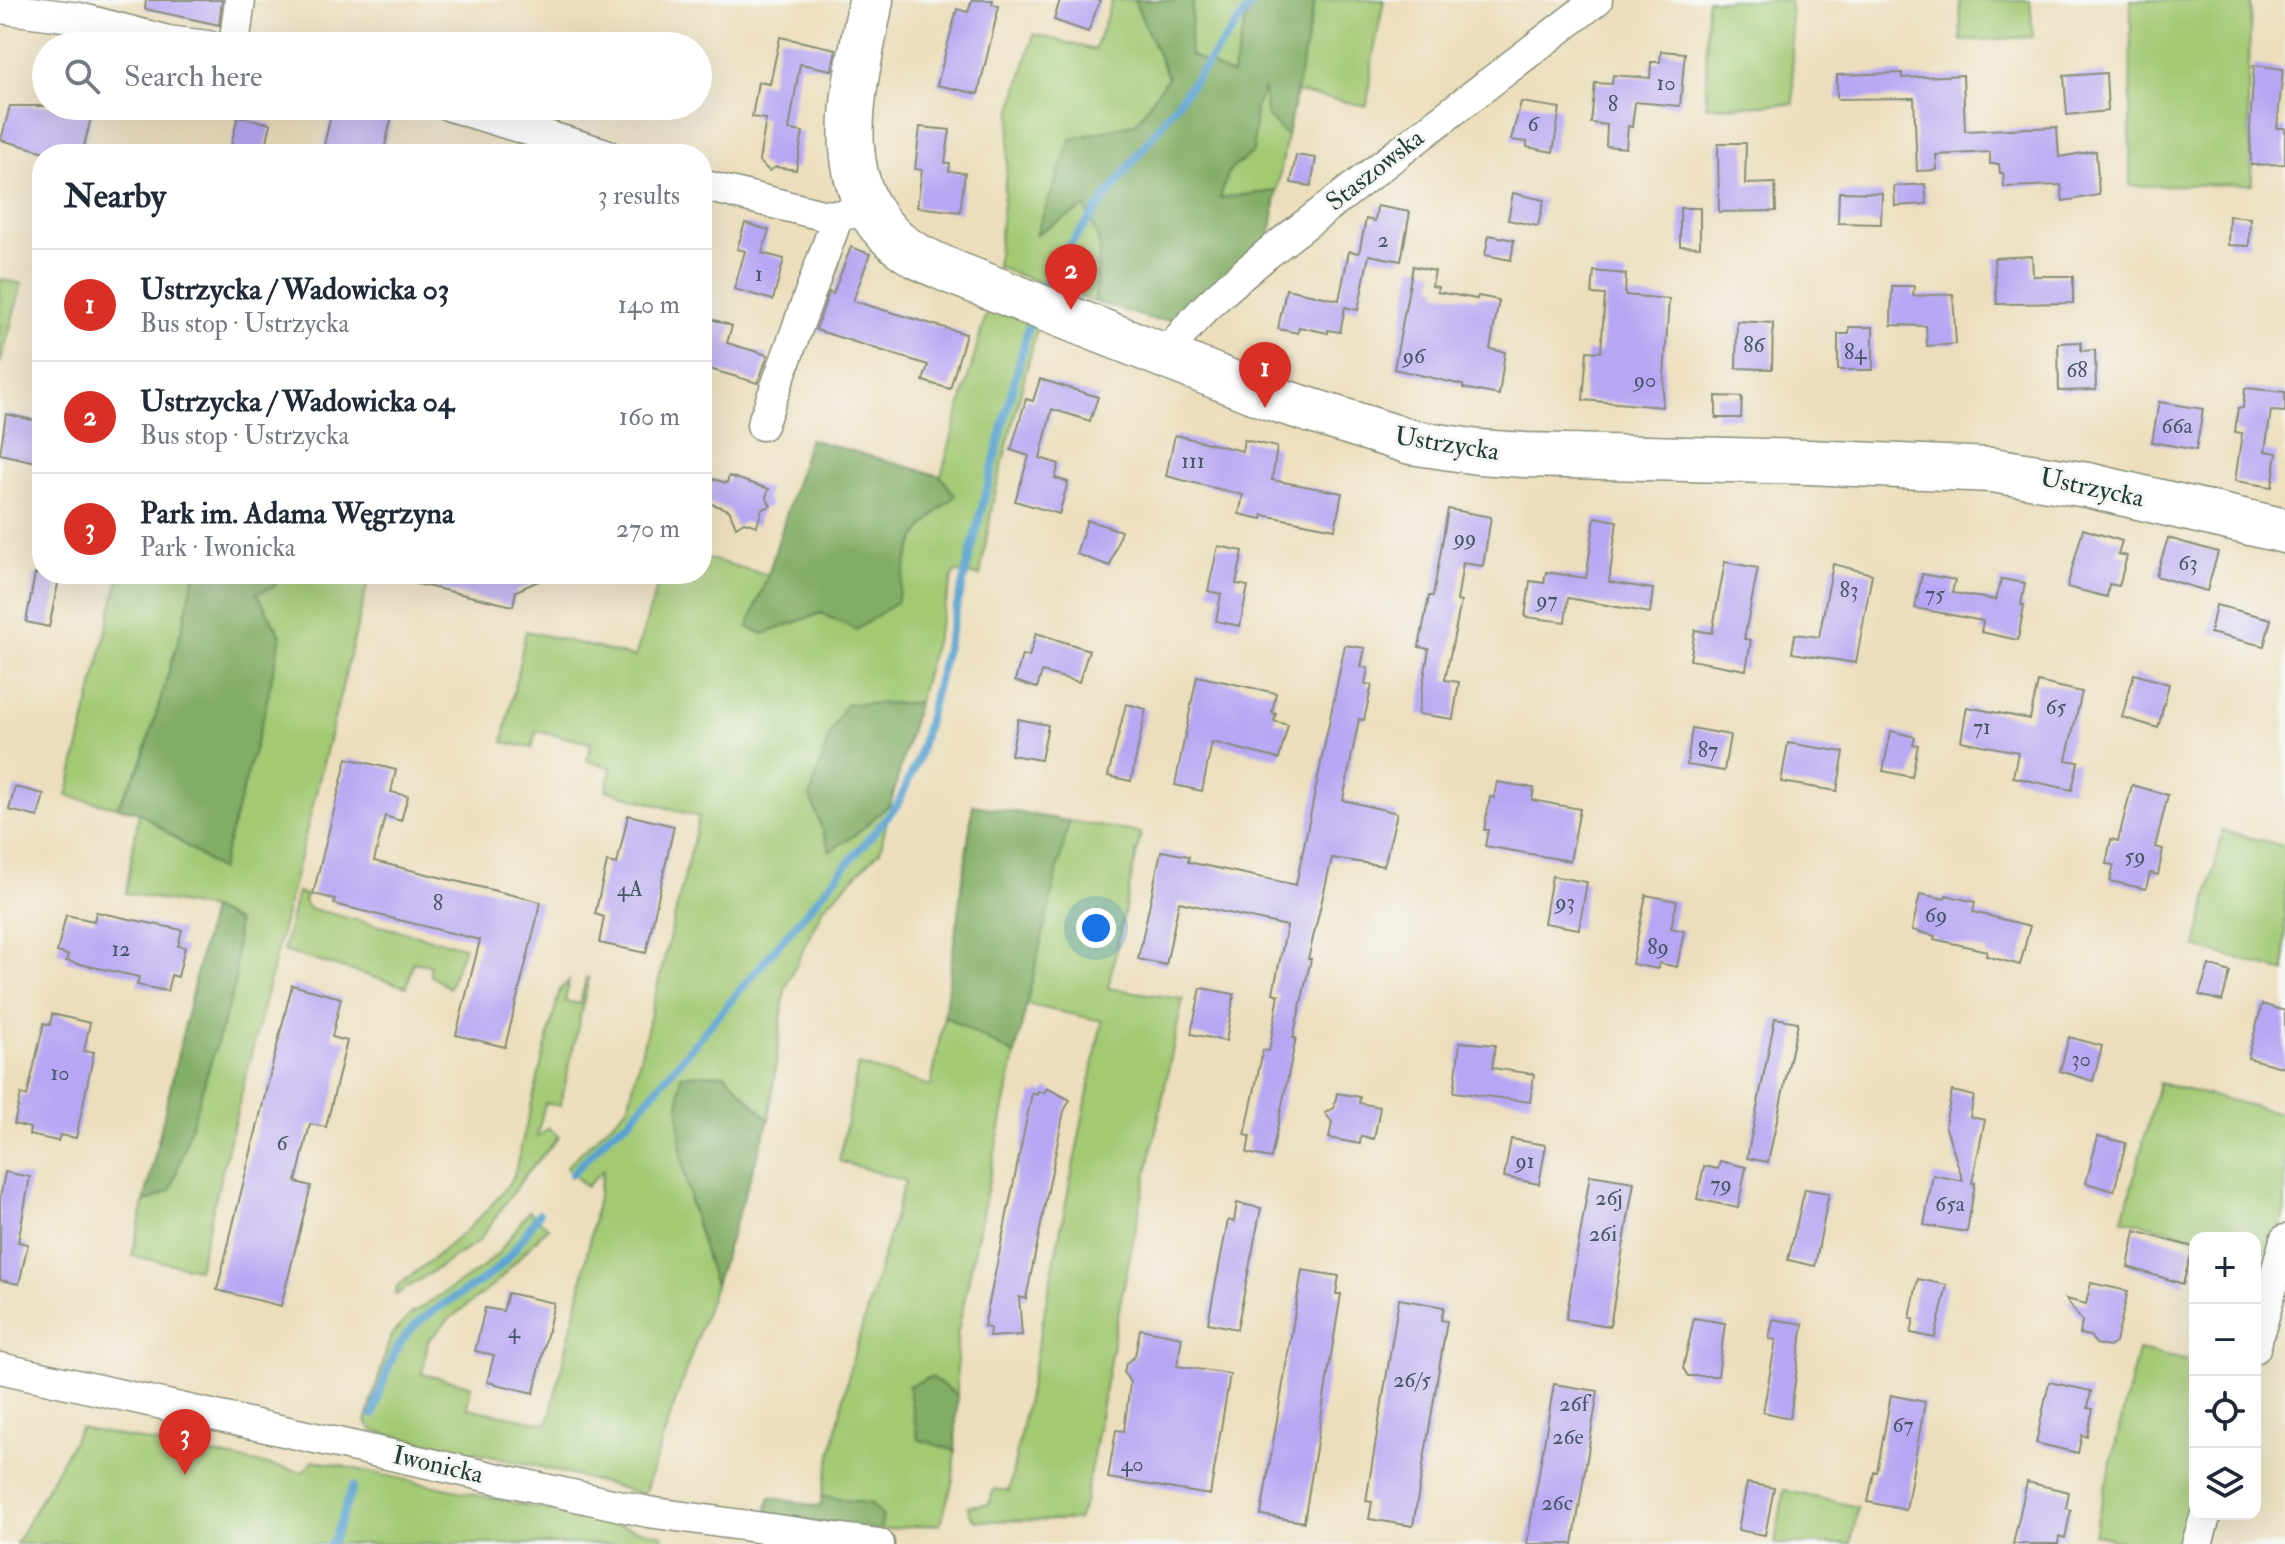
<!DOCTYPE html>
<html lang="en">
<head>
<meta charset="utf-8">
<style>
	body { margin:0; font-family:"IM FELL Double Pica",serif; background:#f6f6f7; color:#1f2937 }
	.controls { position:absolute; right:24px; bottom:24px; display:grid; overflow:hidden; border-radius:16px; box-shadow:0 8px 32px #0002 }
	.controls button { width:72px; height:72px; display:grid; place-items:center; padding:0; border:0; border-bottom:2px solid #e0e1e3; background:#fff; color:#1f2937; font:40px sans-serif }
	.you { position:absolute; left:1096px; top:928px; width:28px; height:28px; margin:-20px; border:6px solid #fff; border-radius:50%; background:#1a73e8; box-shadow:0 0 0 12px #1a73e833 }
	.badge { display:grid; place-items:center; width:52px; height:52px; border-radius:50%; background:#d93025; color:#fff; font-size:26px; font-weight:700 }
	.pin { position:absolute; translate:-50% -66px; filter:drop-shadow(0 2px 4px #0008) }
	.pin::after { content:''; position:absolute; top:42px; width:28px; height:24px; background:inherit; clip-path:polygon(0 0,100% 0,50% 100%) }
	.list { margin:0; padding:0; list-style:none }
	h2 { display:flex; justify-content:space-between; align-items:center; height:104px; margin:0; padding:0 32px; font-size:34px }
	h2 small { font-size:26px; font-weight:400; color:#747a83 }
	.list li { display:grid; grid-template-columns:52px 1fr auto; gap:24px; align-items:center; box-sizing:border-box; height:112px; padding:0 32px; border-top:2px solid #e0e1e3 }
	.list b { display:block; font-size:30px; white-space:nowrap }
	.list p { margin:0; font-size:26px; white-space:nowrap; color:#747a83 }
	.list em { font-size:26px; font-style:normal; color:#747a83 }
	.icon { flex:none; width:44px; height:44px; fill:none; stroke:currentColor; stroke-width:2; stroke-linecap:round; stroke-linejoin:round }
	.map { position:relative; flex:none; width:2285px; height:1544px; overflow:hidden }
	.search { position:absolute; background:#fff; box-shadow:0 8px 32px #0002; left:32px; top:32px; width:680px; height:88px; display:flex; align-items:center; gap:20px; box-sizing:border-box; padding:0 28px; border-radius:44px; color:#747a83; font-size:30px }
	.panel { position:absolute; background:#fff; box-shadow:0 8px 32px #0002; left:32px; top:144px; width:680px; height:440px; border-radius:32px }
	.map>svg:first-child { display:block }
	.green { fill:#a3c973; stroke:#618354; stroke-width:2 }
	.forest { fill:#82ad65; stroke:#50754c; stroke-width:2 }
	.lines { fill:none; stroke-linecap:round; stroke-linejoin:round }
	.stream { stroke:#59a2d0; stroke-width:8 }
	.building { fill:#b7a6f3 }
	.street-casing { stroke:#868e78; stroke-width:33 }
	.secondary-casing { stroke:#868e78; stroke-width:47 }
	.street { stroke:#fff; stroke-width:30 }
	.secondary { stroke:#fff; stroke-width:44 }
	.labels { text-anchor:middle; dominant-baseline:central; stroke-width:6; stroke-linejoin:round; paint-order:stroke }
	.number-label { font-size:22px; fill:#455764 }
	.street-label { font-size:26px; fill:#1f3d34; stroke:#f6f6f2 }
</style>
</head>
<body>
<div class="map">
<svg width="2285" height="1544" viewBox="0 0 2285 1544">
	<rect width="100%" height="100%" fill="#f6f6f2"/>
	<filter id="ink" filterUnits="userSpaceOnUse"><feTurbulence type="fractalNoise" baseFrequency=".0125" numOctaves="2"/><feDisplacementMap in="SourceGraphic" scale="16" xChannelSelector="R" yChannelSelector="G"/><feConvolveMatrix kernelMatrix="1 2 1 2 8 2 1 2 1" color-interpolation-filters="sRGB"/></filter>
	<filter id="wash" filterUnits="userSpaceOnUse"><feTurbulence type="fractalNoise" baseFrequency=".006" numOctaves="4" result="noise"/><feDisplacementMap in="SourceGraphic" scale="32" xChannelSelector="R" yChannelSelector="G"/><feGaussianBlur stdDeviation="1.8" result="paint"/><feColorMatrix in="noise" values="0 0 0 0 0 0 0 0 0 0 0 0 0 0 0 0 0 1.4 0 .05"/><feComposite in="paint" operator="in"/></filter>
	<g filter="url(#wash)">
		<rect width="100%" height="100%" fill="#ecdebb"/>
		<path class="green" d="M1112,0H1134L1168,77L1136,123L1071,140L1038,233L1085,206L1100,245L1095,302L997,267L1012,109L1034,34L1095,50Z
			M1193,0H1251L1233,76L1189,55Z
			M1315,0H1384L1372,62L1367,106L1295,92Z
			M1707,0H1790L1794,104L1706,107Z
			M1960,0H2030L2033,37L1961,41Z
			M2131,0H2251L2248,96L2252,184L2130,186Z
			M1265,87L1267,115L1287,136L1277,191L1219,198L1229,171L1253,152L1256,106Z
			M0,279L22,284L0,364Z
			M989,303L1037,328L993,501L980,576L954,572L918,703L846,704L830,850L855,835L891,803L880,851L823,908L785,988L769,1120L725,1074L689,1201L715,1285L644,1494L541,1467L373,1431L366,1422L391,1335L411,1314L482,1268L499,1252L529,1211L548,1227L494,1285L448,1320L428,1341L422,1374L471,1385L467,1408L548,1424L579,1296L603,1170L586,1187L566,1167L628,1107L699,817L606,790L612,767L587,761L591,743L536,731L532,748L503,742L526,631L635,657L661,574H702V557L768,575L748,627L763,634L822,613L897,602C910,547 910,533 955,496L941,476Z
			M120,574H195L182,628L141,764L117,807L67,796Z
			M278,574H370L198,1269L132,1256L144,1203L171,1190L235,984L237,922L211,909L126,893L139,812L220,870L264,714L281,636L256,593L275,586Z
			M1069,821L1141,833L1108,988L1183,999L1119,1309L1085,1501L1078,1520L976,1521L971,1516L968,1506L989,1504L994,1489L1009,1491L1102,1021L1025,1004Z
			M2223,831L2285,846V972L2196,947Z
			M297,892L306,895L304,901L308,908L464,947L449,988L430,975V965L413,962L407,987L283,951Z
			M586,978H589L560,1106L545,1103L537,1137L549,1128L559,1137L526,1174L478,1242L396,1295L395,1291L398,1286C437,1255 488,1218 514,1175L560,989L569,981L565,1001L580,1004Z
			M944,1016L1015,1055L957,1336V1395L931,1377L918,1439L955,1451L953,1481L940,1524L880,1530L822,1496L850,1368L905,1181L839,1161L858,1065L931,1086Z
			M2159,1083L2285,1114V1210L2273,1255L2255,1251V1238H2202L2123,1219Z
			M2138,1350L2195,1362V1514L2190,1544H2132L2094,1534Z
			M80,1428L303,1472L314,1460L663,1535L661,1544H16Z
			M1784,1490L1858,1507L1851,1544H1775Z"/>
		<path class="forest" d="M1134,0H1193L1189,54L1232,75L1251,0H1315L1287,136L1266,115L1264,89L1256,106L1253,152L1229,171L1220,198L1277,191L1268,248L1178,319L1155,320L1095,302L1100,245L1085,207L1036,234L1071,139L1136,123L1168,77Z
			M809,439L941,476L955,496C910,533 910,547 897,602L856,630L821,613L763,634L748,627L768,575Z
			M195,574H278L275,586L257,593L281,636L264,714L220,870L139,812L117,807L141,764L182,628Z
			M918,703L891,803L855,835L830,851L810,796L830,734L846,704Z
			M973,805L1069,821L1015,1055L944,1016Z
			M211,909L237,922L235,984L171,1190L144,1203Z
			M725,1074L769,1120L715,1285C693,1217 672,1148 681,1075Z
			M931,1377L957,1395L955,1451L918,1439L908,1386Z
			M822,1496L872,1504L883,1517L880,1530L771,1517L767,1509L770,1497L820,1507Z"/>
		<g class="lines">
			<path class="stream" d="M1044,285L1073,241L1255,0
				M572,1174L610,1134L629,1121L898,804L918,759L1028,328
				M373,1415C382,1389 388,1357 406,1335C430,1307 464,1295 492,1273C512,1257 525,1234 539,1214
				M330,1544L334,1539L353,1486"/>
		</g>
		<g id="blocks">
			<path class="building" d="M146,0H222L219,25L145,9Z
				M972,0H993L992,4L999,6L978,94L937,85L957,9L968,12Z
				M1060,0H1100L1088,32L1054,20Z
				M780,37L836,49L832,70L800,64L789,130L803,132L796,170L776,167L769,171L759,161L766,119L752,117L758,82L770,84Z
				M1661,51L1685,53L1680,106L1635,102L1632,127L1628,126L1626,148L1606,146L1607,125L1591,123L1595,83L1612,84L1613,75L1650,78L1651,62H1660Z
				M2254,65L2283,69L2277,128H2285V164L2251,165L2250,129Z
				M1902,73V78L1963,75L1965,131L2057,127L2059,157L2096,151L2099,195L2063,201L2061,185L2004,187L2003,173H2000L1999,164H1990V152L1936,155L1937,170L1917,171L1914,98L1837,99V75Z
				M2106,73L2108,111L2067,115L2064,76Z
				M1521,102L1560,108L1553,152L1527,147V142L1511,140Z
				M10,106H94L82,154H53L1,140Z
				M333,106H353L392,116L383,154H322Z
				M238,116L271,124L264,154H229Z
				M920,127L950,130L945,163H950L949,171L965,173L960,212L917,207L922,170L915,169Z
				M1718,143H1746L1745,184L1775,183L1776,211L1719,212Z
				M1296,155L1316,158L1311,186L1291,183Z
				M1925,184L1927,204L1895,206L1894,186Z
				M1839,192L1882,193L1881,224L1838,223Z
				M1513,193L1544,200L1538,226L1508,220Z
				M1377,206L1410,212L1401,261L1369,255L1358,310L1345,307L1340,332L1328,330V333L1299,327L1298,333L1278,329L1286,289L1339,300L1349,251L1359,253L1366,219L1375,221Z
				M1680,208H1700V247L1680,246Z
				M2229,216L2250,218L2249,246L2228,245Z
				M745,223L769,230L762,253L784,259L773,300L734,289L745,251L737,249Z
				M1489,235L1514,240L1511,260L1485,255Z
				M851,247L870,254L853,301L966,334L950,389L923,381L928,365L816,330L829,292L833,294Z
				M2032,256L2033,276H2073V303L1997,304L1994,258Z
				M1413,266L1435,271L1432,286L1438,287L1437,292L1477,299L1478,296L1499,300L1490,349L1505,352L1499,395L1463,388V385L1394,369Z
				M1594,271L1626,274L1625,295L1669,299L1662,407L1583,400L1587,351L1601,352L1605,295L1592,294Z
				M1892,286H1914L1913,296L1953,294L1956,344L1927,346L1926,326L1891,325Z
				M712,319L732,326L727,343L768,355L758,383L702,367V335L706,336Z
				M1737,321L1773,323L1772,369L1736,368Z
				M1849,327H1873V370H1838V334H1849Z
				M2081,342V351L2095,350L2096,390L2059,391L2058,343Z
				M1040,379L1098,397L1090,421L1052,409L1040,458L1059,464L1055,478L1068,482L1059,514L1015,501L1029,456L1011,450L1026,399L1033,401Z
				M2245,388L2285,392V412L2271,411L2265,451L2277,453L2272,487L2235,481L2242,433L2235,432L2238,408H2243Z
				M1716,396L1742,397L1741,418H1716Z
				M2159,402L2203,409L2196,450L2152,442Z
				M6,414L42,422L36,462L0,454Z
				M1175,435L1242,451L1244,440L1277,447L1272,480L1342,493L1335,529L1263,515L1262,519L1239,514L1243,495L1166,476Z
				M729,476L769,489L766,497L771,506L762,509L757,526L744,522L736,527L729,510L706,502L713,479L727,483Z
				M1448,509L1491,517L1483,566L1463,563L1457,601L1461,602L1445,680L1459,682L1453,719L1418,714L1429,649L1419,647L1429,596H1433Z
				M1595,517L1617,521L1609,582L1653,589L1650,613L1568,598L1565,622L1525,617L1530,581L1544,583L1546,572L1586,578Z
				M1087,520L1121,531L1110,566L1076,554Z
				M2083,529L2122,541L2118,554L2127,556L2119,586L2109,584L2107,597L2067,587Z
				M2168,538L2218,552L2207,591L2156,576Z
				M1218,546L1243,551L1236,584L1248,586L1240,626L1216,621L1221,594L1208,591Z
				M1725,562L1758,568L1744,639L1751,640L1746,670L1690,660L1695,630L1712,633Z
				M1833,564L1872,574L1856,663L1792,653L1795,634L1819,637Z
				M35,574H60L49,627L26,622Z
				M414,574H554L516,591L513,606L413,583Z
				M1922,574L1955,580L1952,593L1996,600L2001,579L2025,583L2021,605H2024L2018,640L1981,632L1983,621L1915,608Z
				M2216,605L2271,619L2264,646L2210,633Z
				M1036,633L1089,650L1079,682L1042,672L1037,688L1015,681L1022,655L1029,657Z
				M1345,645L1365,648L1361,667L1368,668L1365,684L1372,685L1364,720L1359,719L1343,800L1397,813L1384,866L1332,858L1308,959H1311L1293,1038H1296L1271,1158L1247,1153L1250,1136L1245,1135L1263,1050L1269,1051L1279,995L1273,993L1287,926L1179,902L1166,965L1138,959L1161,851L1189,856L1188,862L1296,885Z
				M2134,674L2169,684L2158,728L2122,717Z
				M1197,676L1276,693L1272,713L1276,714L1274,721L1288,725L1279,759L1212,742L1202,791L1175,785Z
				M2038,682L2082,692L2066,760L2078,762L2072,790L2013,777L2018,752L1961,741L1967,707L2030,719Z
				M1126,704L1146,709L1131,781L1108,776Z
				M1018,719L1048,725L1041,760L1011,755Z
				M1692,728L1730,735L1724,771L1687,765Z
				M1891,731L1915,737L1913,744L1918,745L1912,777L1883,771Z
				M1788,743L1844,752L1837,791L1781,782Z
				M347,758L396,770L391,792L408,796L401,821L385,816L374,861L541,902L505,1047L456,1035L480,940L334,904L335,899L313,894Z
				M1497,782L1534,788L1532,800L1580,809L1570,861L1485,846L1488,830H1484L1490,797L1494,798Z
				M2132,785L2168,795L2155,847L2163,849L2158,875L2150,873L2146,889L2110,881L2114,865L2106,864L2111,839L2118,841Z
				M15,787L44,794L38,817L9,810Z
				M628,815L674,826L646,953L599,943L604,917L595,914L607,862L617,864Z
				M1552,876L1587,882L1579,929L1544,923Z
				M1920,894L1945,899L1946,895L1975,902L1973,912L2030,926L2020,965L1986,956L1987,951L1934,939L1935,936L1912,930Z
				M1646,895L1677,901L1671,928L1684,931L1677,967L1659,963L1658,969L1632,964Z
				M96,912L182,930L178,946L185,947L178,977L171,975L167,991L137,985L139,977L66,961L68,955L57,952L66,915L94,921Z
				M2209,965L2230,972L2222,1001L2199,995Z
				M292,985L341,998L332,1037L347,1041L326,1127L310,1124L296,1182L311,1186L281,1306L217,1290Z
				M1201,988L1234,994L1226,1041L1191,1034Z
				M2262,1004L2285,1011V1068L2248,1058Z
				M52,1014L90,1023L84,1051L94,1052L76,1138L60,1135L58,1141L29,1135L30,1128L14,1124L21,1094L27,1096L44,1023L50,1025Z
				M1775,1018L1798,1022L1768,1162L1747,1158Z
				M2069,1037L2102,1046L2093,1081L2060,1071Z
				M1460,1042L1495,1045L1492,1068L1534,1074L1530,1102L1454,1092Z
				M1047,1088L1070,1100L1064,1111L1026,1299L1019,1297L1022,1335L989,1337L990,1328L984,1327L1032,1093L1037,1095L1038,1091L1044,1093Z
				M1952,1091L1974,1096L1970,1117L1985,1120L1972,1183H1975L1967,1232L1924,1225L1933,1175L1963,1181L1945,1125Z
				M1337,1093L1360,1097L1359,1103L1380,1107L1374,1139L1361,1136L1360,1144L1329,1138L1332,1122L1325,1113L1334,1108Z
				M2098,1136L2126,1143L2114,1191L2086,1183Z
				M1511,1139L1546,1145L1539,1184L1504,1177Z
				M1720,1161L1746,1167L1738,1208L1697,1199L1704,1166L1718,1169Z
				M5,1172L30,1177L18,1242L28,1244L19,1284L0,1280V1198Z
				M1590,1175L1634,1182L1610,1326L1566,1319Z
				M1805,1189L1829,1193L1815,1266L1788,1260Z
				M1237,1203L1261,1208L1237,1329L1208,1323L1228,1220L1234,1222Z
				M2135,1231L2193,1247L2183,1284L2128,1267Z
				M1302,1270L1339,1276L1336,1294H1341L1304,1522L1261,1515Z
				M1918,1279L1947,1285L1935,1338L1911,1333L1914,1319L1910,1318Z
				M2091,1283L2128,1291L2116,1342L2109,1347L2096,1344L2090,1336L2080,1334L2082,1321L2066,1299L2086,1304Z
				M508,1293L554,1303L534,1393L487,1382L494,1355L475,1351L485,1308L503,1311Z
				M1399,1299L1444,1307L1441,1320L1447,1321L1413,1526L1369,1519L1372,1502L1366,1501Z
				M1694,1318L1725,1323L1718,1376H1688L1683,1368Z
				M1773,1319L1803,1324L1790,1418L1763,1412L1776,1340L1769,1339Z
				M1140,1329L1182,1337L1177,1366L1230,1374L1210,1495L1108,1478L1116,1430L1124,1431L1130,1383L1124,1372L1126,1364L1135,1356Z
				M2049,1382L2091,1391L2088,1408L2093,1409L2087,1437L2082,1435L2078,1453L2036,1443Z
				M1554,1384L1598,1391L1573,1544H1527Z
				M1891,1395L1925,1402L1906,1510L1868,1502L1874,1472H1877Z
				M2027,1482L2069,1492L2066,1508L2071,1510L2065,1538L2059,1536L2058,1544H2013Z
				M1747,1483L1774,1488L1765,1535L1738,1530Z"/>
		</g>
	</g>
	<g filter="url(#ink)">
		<use href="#blocks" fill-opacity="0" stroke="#868e78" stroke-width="2"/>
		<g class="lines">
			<defs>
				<path id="street" d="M0,8L79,18L168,41L208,46
					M234,46L240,0
					M450,106L606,154
					M702,185L822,215L838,216L856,212
					M1167,356C1191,315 1231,285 1267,254L1597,0
					M762,425L838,216
					M2255,1348L2285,1240
					M0,1368L648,1512L879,1544
					M2197,1544L2206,1514"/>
				<path id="secondary" d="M871,0C857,79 824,182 898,243C913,256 934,264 952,272L1268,397L1411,442L1478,452L1525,455L1808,462L1992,470L2087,485L2285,531"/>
			</defs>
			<use href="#street" class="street-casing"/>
			<use href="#secondary" class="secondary-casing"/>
			<use href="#street" class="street"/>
			<use href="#secondary" class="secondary"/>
		</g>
	</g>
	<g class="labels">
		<g class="number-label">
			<text x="1666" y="83">10</text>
			<text x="1613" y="104">8</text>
			<text x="1533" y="124">6</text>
			<text x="1383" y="240">2</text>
			<text x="759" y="274">1</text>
			<text x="1754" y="345">86</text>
			<text x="1855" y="352">84</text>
			<text x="1414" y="356">96</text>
			<text x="2077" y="370">68</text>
			<text x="1645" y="380">90</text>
			<text x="2177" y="426">66a</text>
			<text x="1193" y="461">111</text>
			<text x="1465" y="538">99</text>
			<text x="2188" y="563">63</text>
			<text x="1849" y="590">83</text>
			<text x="1935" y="594">75</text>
			<text x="1547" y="600">97</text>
			<text x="2056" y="707">65</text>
			<text x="1982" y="727">71</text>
			<text x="1708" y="750">87</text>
			<text x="2135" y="856">59</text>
			<text x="630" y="889">4A</text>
			<text x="1565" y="902">93</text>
			<text x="438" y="903">8</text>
			<text x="1936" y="915">69</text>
			<text x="1658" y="947">89</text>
			<text x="121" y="949">12</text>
			<text x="2081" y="1059">30</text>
			<text x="60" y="1073">10</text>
			<text x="282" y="1143">6</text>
			<text x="1525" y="1161">91</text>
			<text x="1721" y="1184">79</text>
			<text x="1609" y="1198">26j</text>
			<text x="1950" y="1204">65a</text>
			<text x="1603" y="1234">26i</text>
			<text x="514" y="1331">4</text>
			<text x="1412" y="1380">26/5</text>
			<text x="1574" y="1404">26f</text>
			<text x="1903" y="1425">67</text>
			<text x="1568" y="1437">26e</text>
			<text x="1132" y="1464">40</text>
			<text x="1557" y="1503">26c</text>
		</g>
		<g class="street-label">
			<text transform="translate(1375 170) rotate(-38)">Staszowska</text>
			<text transform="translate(1447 444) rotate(9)">Ustrzycka</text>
			<text transform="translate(2092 488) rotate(12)">Ustrzycka</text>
			<text transform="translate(438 1465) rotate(13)">Iwonicka</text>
		</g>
	</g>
</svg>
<div class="controls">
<button>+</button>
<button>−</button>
<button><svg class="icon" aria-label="locate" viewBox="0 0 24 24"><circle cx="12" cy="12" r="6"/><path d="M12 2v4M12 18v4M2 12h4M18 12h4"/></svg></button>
<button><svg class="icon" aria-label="layers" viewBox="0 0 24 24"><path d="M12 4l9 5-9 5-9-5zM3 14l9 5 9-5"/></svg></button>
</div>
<div class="you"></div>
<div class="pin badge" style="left:1265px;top:408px">1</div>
<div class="pin badge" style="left:1071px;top:310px">2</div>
<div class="pin badge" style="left:185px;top:1475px">3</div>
<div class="search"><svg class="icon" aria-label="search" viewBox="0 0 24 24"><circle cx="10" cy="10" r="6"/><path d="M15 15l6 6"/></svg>Search here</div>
<section class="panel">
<h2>Nearby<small>3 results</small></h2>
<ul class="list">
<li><span class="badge">1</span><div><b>Ustrzycka / Wadowicka 03</b><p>Bus stop · Ustrzycka</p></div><em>140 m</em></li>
<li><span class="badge">2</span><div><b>Ustrzycka / Wadowicka 04</b><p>Bus stop · Ustrzycka</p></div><em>160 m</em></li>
<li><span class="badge">3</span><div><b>Park im. Adama Węgrzyna</b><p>Park · Iwonicka</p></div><em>270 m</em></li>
</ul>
</section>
</div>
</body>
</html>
